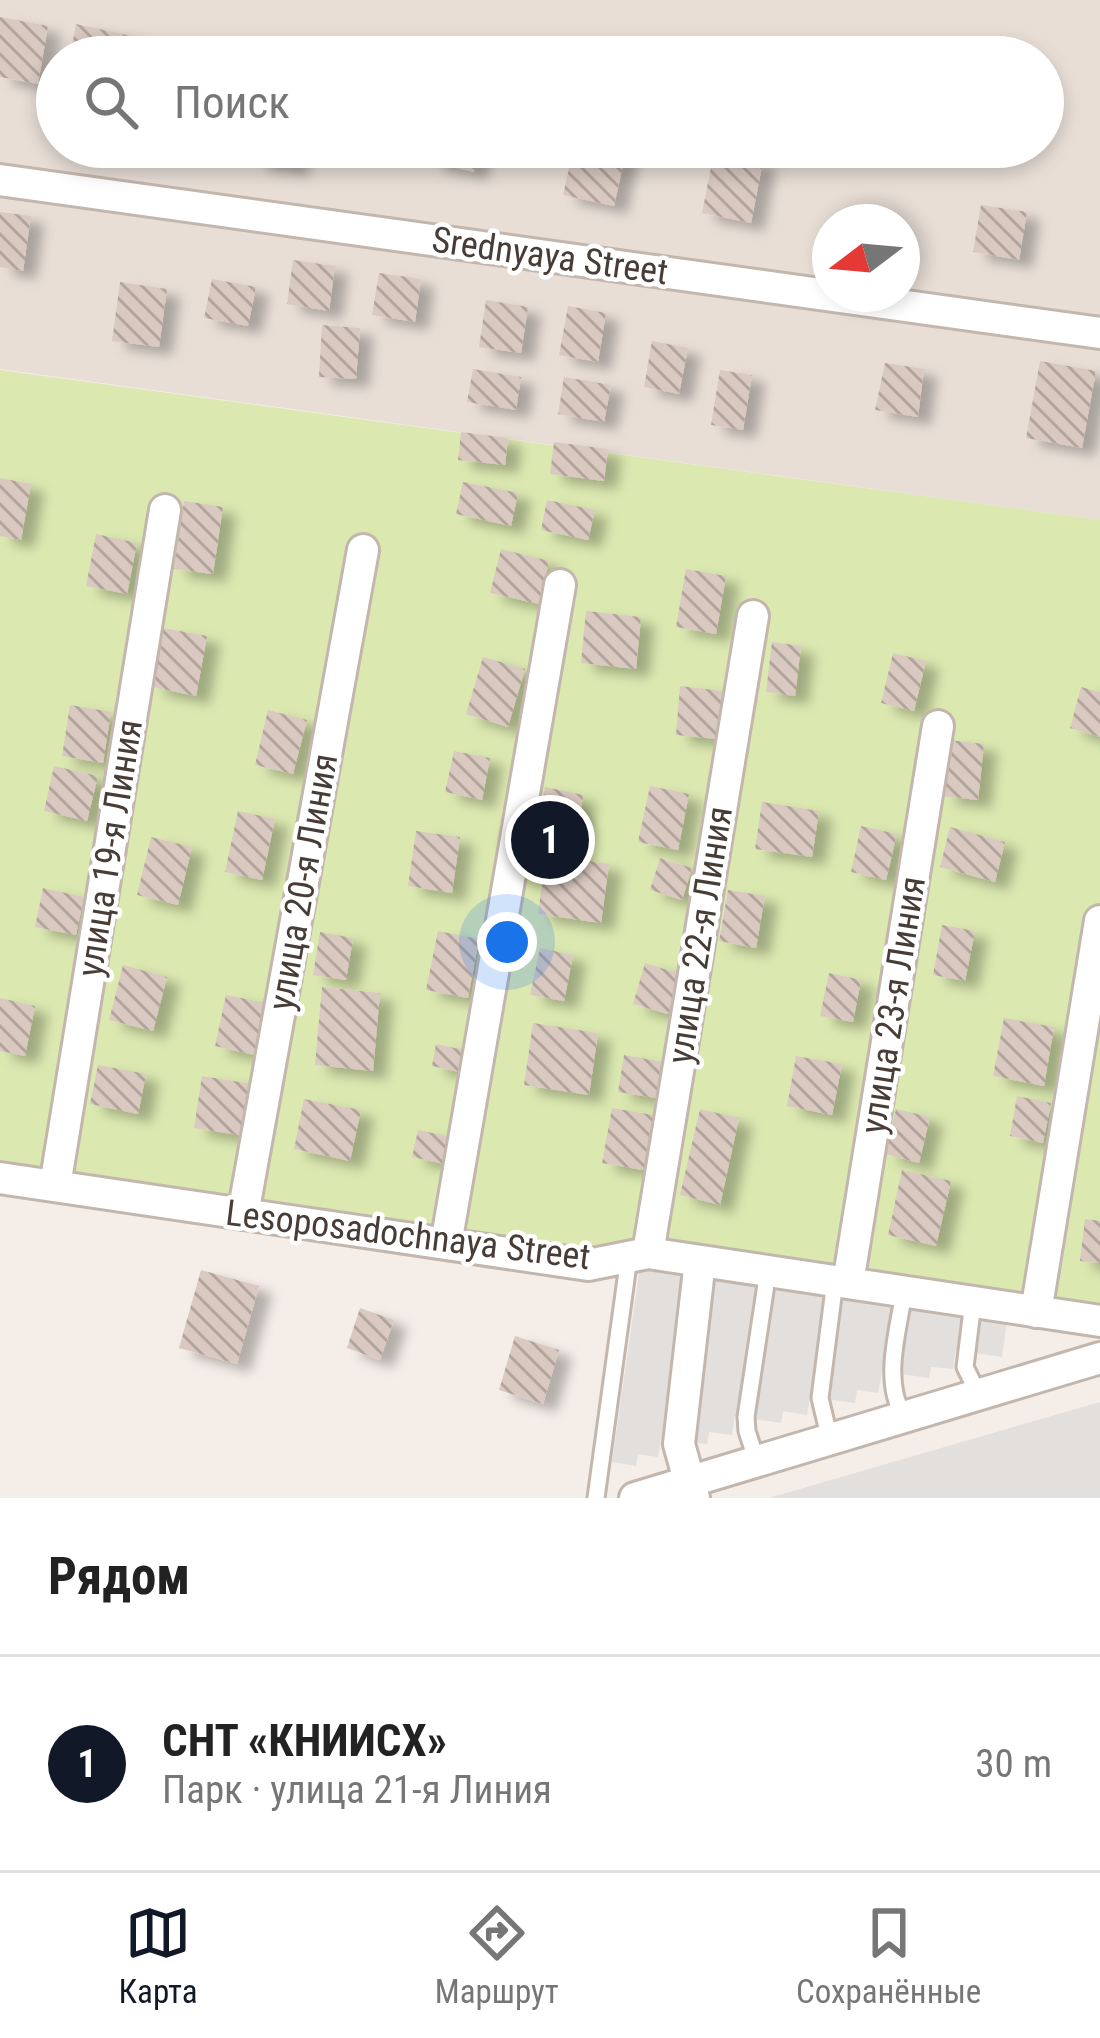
<!DOCTYPE html>
<html lang="ru">
<head>
<meta charset="utf-8">
<style>
	body { margin:0; font-family:"Roboto Condensed",sans-serif; background:#f6f6f6; color:#222 }
	.compass { position:absolute; left:812px; top:204px; width:108px; height:108px; border-radius:50%; background:#fff; box-shadow:0 6px 18px #0003; rotate:254deg }
	.you { position:absolute; left:507px; top:942px; width:42px; height:42px; margin:-30px; border:9px solid #fff; border-radius:50%; background:#1a73e8; box-shadow:0 0 0 18px #1a73e833 }
	.badge { display:grid; place-items:center; width:78px; height:78px; border-radius:50%; background:#111827; color:#fff; font-size:39px; font-weight:700 }
	.pin { position:absolute; translate:-50% -50%; border:6px solid #fff; box-shadow:0 3px 12px #0006 }
	.list { margin:0; padding:0; list-style:none }
	h2 { display:flex; justify-content:space-between; align-items:center; height:156px; margin:0; padding:0 48px; font-size:51px }
	h2 small { font-size:39px; font-weight:400; color:#767676 }
	.list li { display:grid; grid-template-columns:78px 1fr auto; gap:36px; align-items:center; box-sizing:border-box; height:216px; padding:0 48px; border-top:3px solid #e0e0e0 }
	.list b { display:block; font-size:45px; white-space:nowrap }
	.list p { margin:0; font-size:39px; white-space:nowrap; color:#767676 }
	.list em { font-size:39px; font-style:normal; color:#767676 }
	.icon { flex:none; width:66px; height:66px; fill:none; stroke:currentColor; stroke-width:2; stroke-linecap:round; stroke-linejoin:round }
	.map { position:relative; flex:none; width:1100px; height:1498px; overflow:hidden }
	.search { position:absolute; background:#fff; box-shadow:0 6px 18px #0003; left:36px; right:36px; top:36px; height:132px; display:flex; align-items:center; gap:30px; box-sizing:border-box; padding:0 42px; border-radius:66px; color:#767676; font-size:45px }
	.sheet { height:372px; background:#fff }
	nav { display:flex; justify-content:space-around; align-items:center; box-sizing:border-box; height:168px; border-top:3px solid #e0e0e0; background:#fff; font-size:33px; color:#767676 }
	nav a { display:grid; justify-items:center; gap:6px }
	nav .on { color:#111827 }
	.map>svg:first-child { display:block }
	.residential { fill:#e8ded6; fill-rule:evenodd }
	.garden { fill:#dbe8b0 }
	.parking { fill:#e2dfdc }
	.building { fill:url(#building-back-hatch); filter:url(#shadow) }
	.lines { fill:none; stroke-linecap:round; stroke-linejoin:round }
	.service-casing { stroke:#c3b6ad; stroke-width:21 }
	.minor-casing { stroke:#c3b6ad; stroke-width:36 }
	.service { stroke:#fff; stroke-width:15 }
	.minor { stroke:#fff; stroke-width:30 }
	.labels { text-anchor:middle; dominant-baseline:central; stroke-width:9; stroke-linejoin:round; paint-order:stroke }
	.street-label { font-size:36px; fill:#473d36; stroke:#fff }
</style>
</head>
<body>
<div class="map">
<svg width="1100" height="1498" viewBox="0 0 1100 1498">
	<defs>
		<pattern id="building-back-hatch" width="6" height="6" patternUnits="userSpaceOnUse" patternTransform="scale(3)"><rect width="6" height="6" fill="#d9c9c0"/><path d="M-1 5l2 2M0 0l6 6M5-1l2 2" fill="none" stroke="#b2a49d"/></pattern>
		<filter id="shadow"><feDropShadow dx="13" dy="8" stdDeviation="6" flood-color="#0004"/></filter>
	</defs>
	<rect width="100%" height="100%" fill="#f4ede8"/>
	<path class="residential" d="M0,0H1100V520L0,369ZM57,57H1043V147H57ZM830,222H902V294H830Z"/>
	<path class="garden" d="M0,370L1100,520V1324L0,1160Z"/>
	<path class="parking" d="M640,1267L1007,1321L1002,1357L956,1350L953,1369L931,1367L929,1378L882,1371L878,1393L857,1390L855,1403L810,1397L807,1415L783,1411L781,1423L735,1416L732,1435L709,1432L707,1444L661,1438L658,1457L638,1454L636,1466L612,1462Z
		M1100,1402V1498H769Z"/>
	<path class="building" d="M0,17L48,26L38,84L0,77Z
		M76,24L127,35L122,57H70Z
		M256,147H298L295,168L254,162Z
		M433,147H479L474,172L430,162Z
		M574,147H627L614,206L563,195Z
		M714,152L763,161L751,223L702,213Z
		M981,205L1027,212L1019,260L973,252Z
		M0,212L31,216L23,271L0,267Z
		M293,260L335,266L329,311L287,304Z
		M379,273L421,279L415,322L372,315Z
		M212,279L256,287L248,326L204,318Z
		M120,282L167,289L159,347L112,341Z
		M486,300L528,307L521,353L479,347Z
		M568,306L606,313L598,362L559,355Z
		M322,325L360,328L356,379L319,377Z
		M652,341L688,348L679,394L644,387Z
		M1040,361L1096,371L1082,448L1026,438Z
		M885,363L924,369L918,417L875,410Z
		M473,369L521,377L516,410L467,402Z
		M720,370L752,375L743,430L711,425Z
		M564,377L611,385L604,422L558,414Z
		M461,432L508,438L505,465L458,460Z
		M554,442L608,449L604,481L550,474Z
		M0,478L31,484L21,540L0,536Z
		M463,482L518,493L511,526L456,514Z
		M547,500L595,510L588,540L541,530Z
		M184,501L223,507L213,574L174,569Z
		M96,534L137,543L127,594L86,586Z
		M501,549L549,561L539,604L490,593Z
		M686,569L726,576L716,634L676,627Z
		M586,611L641,617L636,669L581,663Z
		M163,628L207,636L196,696L152,687Z
		M772,642L801,646L795,696L766,692Z
		M893,653L926,661L914,711L881,703Z
		M483,657L525,669L508,727L466,714Z
		M680,686L722,691L717,739L676,735Z
		M1081,687L1100,692V737L1070,728Z
		M70,705L111,712L103,763L62,756Z
		M268,710L307,720L293,774L255,765Z
		M949,740L984,744L978,800L943,796Z
		M454,751L490,758L482,800L445,792Z
		M54,766L98,776L87,821L44,811Z
		M650,786L689,794L678,850L638,842Z
		M545,787L583,795L578,830L539,822Z
		M762,802L819,811L812,857L755,849Z
		M238,811L275,819L262,880L225,872Z
		M861,826L897,834L886,880L851,872Z
		M950,827L1005,842L995,882L940,867Z
		M416,831L460,837L452,893L408,886Z
		M151,837L192,847L178,905L137,895Z
		M546,855L609,864L601,923L538,914Z
		M660,858L692,868L682,900L650,890Z
		M43,888L84,897L76,935L35,927Z
		M728,890L765,896L756,948L719,941Z
		M942,925L975,931L965,981L933,975Z
		M438,931L479,939L468,998L426,990Z
		M320,932L353,938L346,980L313,975Z
		M540,948L573,955L564,1001L530,995Z
		M645,963L680,974L668,1014L633,1004Z
		M123,965L167,977L153,1031L109,1020Z
		M829,973L861,980L853,1022L820,1016Z
		M322,987L380,993L373,1071L315,1065Z
		M226,995L266,1003L255,1055L215,1046Z
		M0,998L35,1006L25,1056L0,1051Z
		M1004,1018L1054,1027L1044,1086L993,1076Z
		M533,1023L598,1033L589,1095L524,1085Z
		M436,1044L464,1050L459,1072L432,1066Z
		M624,1055L663,1062L656,1098L618,1092Z
		M796,1056L842,1064L832,1115L787,1106Z
		M98,1065L146,1074L138,1114L90,1104Z
		M202,1076L252,1084L244,1136L194,1128Z
		M1017,1096L1051,1103L1043,1143L1010,1136Z
		M304,1099L361,1110L350,1161L294,1149Z
		M612,1108L653,1115L643,1170L602,1163Z
		M700,1109L739,1118L720,1205L680,1195Z
		M896,1109L930,1117L919,1163L885,1154Z
		M418,1130L451,1137L444,1164L412,1157Z
		M902,1170L951,1181L936,1246L888,1235Z
		M1085,1219L1100,1221V1263L1080,1261Z
		M201,1270L259,1286L237,1364L179,1348Z
		M360,1308L394,1320L380,1360L347,1348Z
		M515,1336L559,1350L543,1404L499,1390Z"/>
	<g class="lines">
		<defs>
			<path id="service" d="M973,1302L965,1367L979,1395
				M904,1417C882,1381 898,1332 904,1292
				M830,1440L820,1398L835,1281
				M757,1462L747,1431L746,1417L768,1271
				M596,1498L629,1257"/>
			<path id="minor" d="M0,180L1100,333
				M0,1178L588,1265L648,1253L1100,1321
				M55,1186L165,510
				M243,1214L363,550
				M446,1244L560,585
				M648,1253L753,616
				M848,1283L938,726
				M1036,1312L1100,921
				M635,1498L1100,1358
				M694,1498L679,1444L700,1261"/>
		</defs>
		<use href="#service" class="service-casing"/>
		<use href="#minor" class="minor-casing"/>
		<use href="#service" class="service"/>
		<use href="#minor" class="minor"/>
	</g>
	<g class="labels">
		<g class="street-label">
			<text transform="translate(550 256) rotate(8)">Srednyaya Street</text>
			<text transform="translate(110 848) rotate(-81)">улица 19-я Линия</text>
			<text transform="translate(303 882) rotate(-80)">улица 20-я Линия</text>
			<text transform="translate(700 935) rotate(-81)">улица 22-я Линия</text>
			<text transform="translate(893 1005) rotate(-81)">улица 23-я Линия</text>
			<text transform="translate(408 1235) rotate(7)">Lesoposadochnaya Street</text>
		</g>
	</g>
</svg>
<svg class="compass" viewBox="-18 -18 36 36"><path d="M0-13l5 13h-10z" fill="#e53935"/><path d="M0 13l5-13h-10z" fill="#767676"/></svg>
<div class="you"></div>
<div class="pin badge" style="left:550px;top:840px">1</div>
<div class="search"><svg class="icon" aria-label="search" viewBox="0 0 24 24"><circle cx="10" cy="10" r="6"/><path d="M15 15l6 6"/></svg>Поиск</div>
</div>
<section class="sheet">
<h2>Рядом<small></small></h2>
<ul class="list">
<li><span class="badge">1</span><div><b>СНТ «КНИИСХ»</b><p>Парк · улица 21-я Линия</p></div><em>30 m</em></li>
</ul>
</section>
<nav>
<a class="on"><svg class="icon" aria-label="map" viewBox="0 0 24 24"><path d="M3 6l6-2 6 2 6-2v14l-6 2-6-2-6 2zM9 4v14M15 6v14"/></svg>Карта</a>
<a><svg class="icon" aria-label="directions" viewBox="0 0 24 24"><path d="M12 3l9 9-9 9-9-9zM9 14v-3h6M13 9l2 2-2 2"/></svg>Маршрут</a>
<a><svg class="icon" aria-label="saved" viewBox="0 0 24 24"><path d="M7 4h10v16l-5-4-5 4z"/></svg>Сохранённые</a>
</nav>
</body>
</html>
